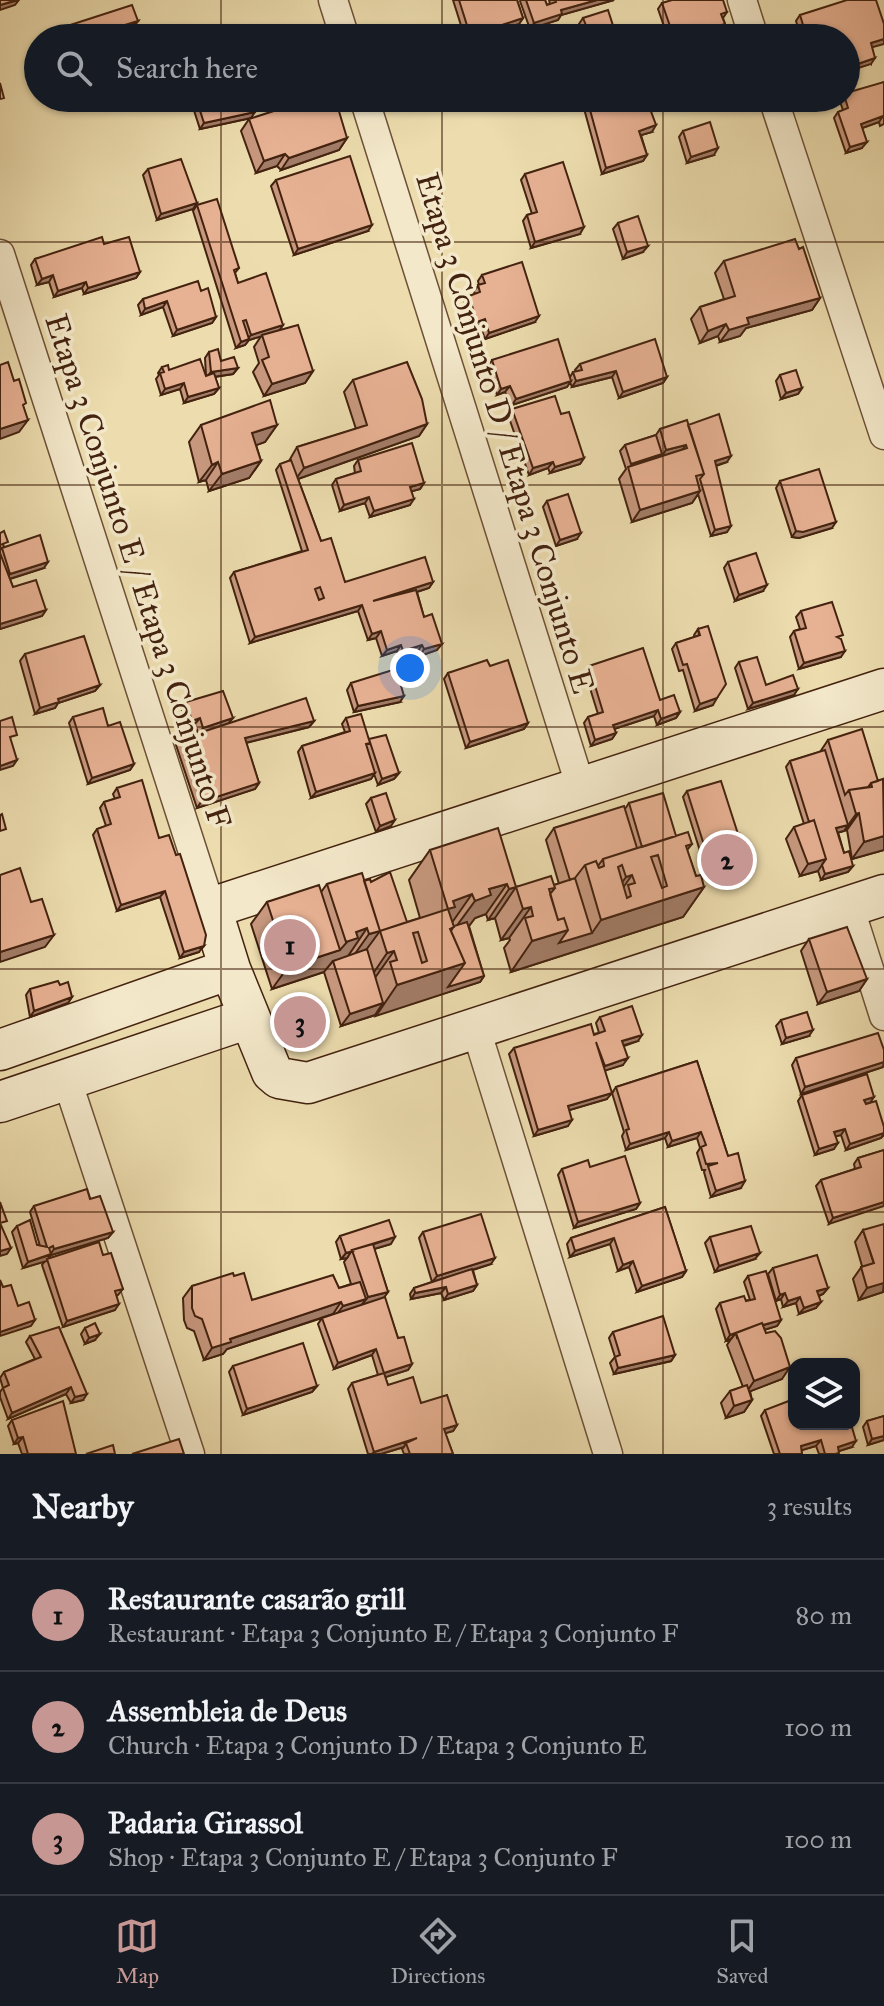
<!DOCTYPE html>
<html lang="en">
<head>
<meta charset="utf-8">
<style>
	body { margin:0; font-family:"IM FELL Great Primer",serif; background:#20242c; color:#f1f3f6 }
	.controls { position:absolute; right:24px; bottom:24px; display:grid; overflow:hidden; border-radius:16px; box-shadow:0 2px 6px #0004 }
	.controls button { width:72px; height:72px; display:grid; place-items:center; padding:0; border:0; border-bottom:2px solid #363941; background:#171b24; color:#f1f3f6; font:40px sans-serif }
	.you { position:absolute; left:410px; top:668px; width:28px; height:28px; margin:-20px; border:6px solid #fff; border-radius:50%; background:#1a73e8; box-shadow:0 0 0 12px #1a73e833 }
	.badge { display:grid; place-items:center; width:52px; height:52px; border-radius:50%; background:#c59692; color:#111; font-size:26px; font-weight:700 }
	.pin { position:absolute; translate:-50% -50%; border:4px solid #fff; box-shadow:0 2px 8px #0006 }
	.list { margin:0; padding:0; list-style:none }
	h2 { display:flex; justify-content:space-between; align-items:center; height:104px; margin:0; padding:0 32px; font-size:34px }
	h2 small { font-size:26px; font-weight:400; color:#9ea1a6 }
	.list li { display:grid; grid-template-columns:52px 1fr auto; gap:24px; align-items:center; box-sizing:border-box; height:112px; padding:0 32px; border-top:2px solid #363941 }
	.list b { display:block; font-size:30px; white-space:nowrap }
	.list p { margin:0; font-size:26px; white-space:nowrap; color:#9ea1a6 }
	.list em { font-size:26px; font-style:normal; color:#9ea1a6 }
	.icon { flex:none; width:44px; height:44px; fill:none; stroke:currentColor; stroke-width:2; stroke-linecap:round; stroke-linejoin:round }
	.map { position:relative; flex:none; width:884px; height:1454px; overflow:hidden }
	.search { position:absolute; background:#171b24; box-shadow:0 2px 6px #0004; left:24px; right:24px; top:24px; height:88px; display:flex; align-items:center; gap:20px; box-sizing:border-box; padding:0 28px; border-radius:44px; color:#9ea1a6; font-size:30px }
	.sheet { height:440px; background:#171b24 }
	nav { display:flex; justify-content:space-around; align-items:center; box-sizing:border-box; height:112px; border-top:2px solid #363941; background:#171b24; font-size:22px; color:#9ea1a6 }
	nav a { display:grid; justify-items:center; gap:4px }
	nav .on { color:#c59692 }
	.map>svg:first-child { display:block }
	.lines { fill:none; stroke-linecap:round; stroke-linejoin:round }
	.street-casing { stroke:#6d5037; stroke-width:31 }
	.secondary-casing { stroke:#43220f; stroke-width:43 }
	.street { stroke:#f3e8ca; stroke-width:28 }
	.secondary { stroke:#f3e8ca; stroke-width:40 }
	.wall { fill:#c7987e; stroke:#43220f; stroke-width:2 }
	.shaded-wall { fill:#a27c67; stroke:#43220f; stroke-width:2 }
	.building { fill:#e7b193; stroke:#43220f; stroke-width:2; fill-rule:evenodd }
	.grid { fill:none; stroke:#43220f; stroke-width:2; stroke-opacity:0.55 }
	.labels { text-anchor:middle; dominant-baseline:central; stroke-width:7; stroke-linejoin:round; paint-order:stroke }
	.street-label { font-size:32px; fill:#43220f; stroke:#f3e8ca }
</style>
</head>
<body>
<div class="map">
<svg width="884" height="1454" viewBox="0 0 884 1454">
	<rect width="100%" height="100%" fill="#ecdcae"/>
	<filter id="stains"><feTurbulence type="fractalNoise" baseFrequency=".0025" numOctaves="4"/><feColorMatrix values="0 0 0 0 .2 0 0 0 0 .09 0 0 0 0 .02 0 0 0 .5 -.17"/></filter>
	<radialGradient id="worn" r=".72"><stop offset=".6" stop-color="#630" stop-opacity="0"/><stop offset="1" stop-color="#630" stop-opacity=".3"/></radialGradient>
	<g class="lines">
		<defs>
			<path id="street" d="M333,0L345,38
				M742,0L754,38
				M364,98L581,788
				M773,98L884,435
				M0,254L211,908
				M849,906L884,1016
				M475,1026L608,1454
				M67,1080L190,1454"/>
			<path id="secondary" d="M230,969L272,1072L279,1078L308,1083L884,895
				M0,1050L230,969L211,908L884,689
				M0,1102L249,1018"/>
		</defs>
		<use href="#street" class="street-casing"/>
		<use href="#secondary" class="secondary-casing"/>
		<use href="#street" class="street"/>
		<use href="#secondary" class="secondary"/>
	</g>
	<path class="wall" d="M453,0H517L523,18L519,24L503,29L500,38H465Z
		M521,0H545L547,5L550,4L549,0H614L561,15L558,20L530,29L520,1Z
		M662,3L727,12L723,18L725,24L723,27L722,38H702L700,32L696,33L698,38H678L676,32L667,35L658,9Z
		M800,15L872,47L871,64L846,38H801L796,21Z
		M583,18L617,38L581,30L579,24Z
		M138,21L133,27L126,29L140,38H55L53,35L58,29Z
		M363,31L374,38H359Z
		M884,82V124L880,126L879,122L862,128V148L846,153L834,118L838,112L843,110L839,99L840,98H846Z
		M190,98H251V118L200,129Z
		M587,99L652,132L641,135L647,155L643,161L602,174L583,105Z
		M249,119L347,138L339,150L281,170L277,166L256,173L241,131Z
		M683,131L714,155L687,163L679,137Z
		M148,169L197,203L193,209L157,220L143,175Z
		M525,174L580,234L531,248L523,221L527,215L532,214L521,180Z
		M276,180L368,231L294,255L271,186Z
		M197,205L239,268L235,273L238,283L283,325L279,330L313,371L305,383L264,396L253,372L259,363L254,347L261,336L249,340L245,345L236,348L193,211Z
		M618,223L643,252L623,259L613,229Z
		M104,244L140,272L136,278L84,294L82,288L54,297L49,282L37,285L31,265L35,259Z
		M724,261L820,298L812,310L746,328L740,336L720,342L718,336L700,343L691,319L700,307L724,299L715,273Z
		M482,275L535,322L485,339L480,325L473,328L464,302L469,296L475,294L474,291L479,285L478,281Z
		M201,291L216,317L212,323L173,336L163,307L141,315L138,305L143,299Z
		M209,352L221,361L238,368L233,374L215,377L219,388L214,394L184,403L180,389L161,395L156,379L159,375L158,373L162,367L169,370L206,376L205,358Z
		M492,360L570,377L573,372H576L575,370L580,364L667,377L663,383L619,398L612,377L572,387L570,382L567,387L512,405L505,392L497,395L488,366Z
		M780,375L802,388L798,394L781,399L776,381Z
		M353,380L427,424L419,436L298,479L321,541L345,582H433L429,588L417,592L424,617L437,650L420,656L418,651L399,657L397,651L382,656L376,638L368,640L358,611L250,643L230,578L234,572L302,551L276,470L280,464L289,461L297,447L356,429L344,392Z
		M512,409L561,414L584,458L580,464L550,473L548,468L529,475L508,415Z
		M201,425H277L265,442L256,445L261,461L249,478L209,491L206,480L199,482L189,442Z
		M688,425L727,462L716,466L727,532L711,536L698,494L692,503L632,522L619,479L626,469L620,451L625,445L656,435L660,429Z
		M358,460L424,483L420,489L412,491L410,505L370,517L365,503L340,511L332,485L336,479L355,473L354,466Z
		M780,481L832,528L799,538L792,537L776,488Z
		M547,501L577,539L556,546L543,507Z
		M0,533L4,547L44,568L10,579L13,587L46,610L42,616L0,629V550L1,549H0Z
		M728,562L763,591L735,601L724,568Z
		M801,611L840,639L841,657L799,669L790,637L794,631L800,629L796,617Z
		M698,629L713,705L695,711L683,670L679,671L672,649L676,643L695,637L694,635Z
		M25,654L100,685L95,691L58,703L55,708L35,714L20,661Z
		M739,662L766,685L794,695L748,709L735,668Z
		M490,666L528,723L524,729L466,748L444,679L448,673Z
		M589,666L660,700L680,712L676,718L657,725L654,716L614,729L616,733L612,739L591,746L584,723L588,717L598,714L585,672Z
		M351,683L400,702L354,712L347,690Z
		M186,702L229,723L314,721L309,727L246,743L259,783L255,789L197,808L176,745L181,739L198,733L195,724L188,727L181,708Z
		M73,717L108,726L134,764L130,770L88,784L69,723Z
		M346,718L369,740L399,773L394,779L378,785L374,774L371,779L311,798L298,752L302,746L345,732L342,724Z
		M828,740L878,781L884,782V850L852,859L847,830L838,832L844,853L853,866L848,872L821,880L818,871L800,876L786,839L794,827L804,824L786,767L790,761L820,752Z
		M117,788L159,838L199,952L180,958L160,897L117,911L93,835L97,829L106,826L100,808L104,802L115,799L113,794Z
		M687,791L734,840L700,851L683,797Z
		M371,798L391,826L376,832L366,804Z
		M629,803L676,836L692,844L687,850L696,876L704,887L683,917L511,972L504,948L510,940L509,938L501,940L495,918L488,920L486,914L475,918L469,926L484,976L480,982L341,1026L324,972L272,989L251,924L267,902L321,892L327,884L364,881L371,882L407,922L420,918L409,880L430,850L516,887L554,885L559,884L546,840L554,828L625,809Z
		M809,939L867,979L859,991L818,1004L801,951Z
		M30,989L72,997L68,1003L30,1017L26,995Z
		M600,1017L638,1041L624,1046L623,1065L605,1070L607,1099L569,1110L568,1126L534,1136L509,1054L514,1048L599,1033L596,1023Z
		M781,1020L809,1036L782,1044L776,1026Z
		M796,1058L883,1067L801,1094L792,1065Z
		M697,1061L728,1156L741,1188L711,1197L704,1172L705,1170H702L697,1153L700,1148L697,1138L668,1147L665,1138L626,1150L622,1136L624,1132L612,1093L616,1087Z
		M802,1095L870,1103L884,1127V1135L881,1138L846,1150L841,1135L836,1136L834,1149L815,1155L798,1101Z
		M884,1150L829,1224L816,1186L821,1180L855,1169L854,1164L858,1158Z
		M590,1167L640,1203L636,1209L574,1228L558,1175L562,1169Z
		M90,1199L113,1232L108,1238L51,1255L48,1259L103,1255L123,1289L118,1295L116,1296L115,1310L63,1327L42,1265L45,1261L23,1268L12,1232L17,1226L37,1245L40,1246L30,1212L34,1206Z
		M665,1207L686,1271L682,1277L637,1292L629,1267L618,1271L610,1244L570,1257L567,1244L571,1238Z
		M863,1230L883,1292L859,1300L853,1279L862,1266L855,1242Z
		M423,1232L491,1264L473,1270L477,1285L473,1291L444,1300L441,1293L411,1299L410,1294L414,1288L432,1282L419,1238Z
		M340,1236L391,1244L374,1249L388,1292L384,1297L398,1338L412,1364L408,1370L385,1377L388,1385L421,1403L457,1425L453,1431L445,1433L453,1454H404L402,1449L404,1447L381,1454H368L348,1389L352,1383L378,1375L372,1355L334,1369L318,1324L322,1318L227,1349L223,1354L204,1360L194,1331L187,1328L184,1320L183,1298L192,1286L234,1276L252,1300L339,1288L351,1284L344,1262L347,1258L341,1259L336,1242Z
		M710,1237L755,1259L715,1272L705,1243Z
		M773,1268L828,1288L823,1294L819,1296L816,1308L799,1314L796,1303L783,1307L781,1299L776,1301L768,1274Z
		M748,1276L781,1320L777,1326L764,1330L782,1379L750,1391L752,1400L744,1412L726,1418L721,1403L730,1391L743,1387L727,1345L731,1339L726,1341L716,1309L720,1303L750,1300L744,1282Z
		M85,1328L95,1340L85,1344L81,1334Z
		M613,1332L675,1355L671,1361L614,1374L610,1363L615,1357L609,1338Z
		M30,1336L83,1400L71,1403L66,1394L8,1419L0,1397V1392L3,1388L0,1378L4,1372L35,1359L26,1342Z
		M233,1366L317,1386L312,1392L243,1415L229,1372Z
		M765,1410L852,1447L839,1451L835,1454H819L816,1446L801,1450L802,1454H774L761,1416Z
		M884,1416V1440L868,1445L863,1427L867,1421Z
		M12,1420L76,1454H22L18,1443L14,1444L8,1426Z"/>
	<path class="shaded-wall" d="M19,0L15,5L0,10V5Z
		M597,0H614L561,15L558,20L530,29L534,23L561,10Z
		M523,18L519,24L498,31L502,25Z
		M138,21L133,27L121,31L125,25Z
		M680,26L676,32L667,35L671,29Z
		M705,26L700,32L690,34L694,27Z
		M504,32L500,38H487Z
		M884,39V44L866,49L871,43Z
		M875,58L871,64L846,72V68Z
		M255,112L251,118L200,129L204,123Z
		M883,116L879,122L857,130L861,124Z
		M656,125L652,132L635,137L639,131Z
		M347,138L339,150L281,170L289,158Z
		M867,142L862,148L846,153L850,147Z
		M718,148L714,155L687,163L691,157Z
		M285,154L277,166L256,173L264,161Z
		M647,155L643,161L602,174L606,168Z
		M197,203L193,209L157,220L161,214Z
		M372,225L368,231L294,255L298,249Z
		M584,227L580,234L531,248L535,242Z
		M648,246L643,252L623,259L627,252Z
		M140,272L136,278L84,294L88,288Z
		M53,275L49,282L37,285L42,279Z
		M86,282L82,288L54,297L58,291Z
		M820,298L812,310L746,328L740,336L720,342L729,330L747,318Z
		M167,301L163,307L141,315L145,309Z
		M539,316L535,322L485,339L489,333Z
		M216,317L212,323L173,336L177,330Z
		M485,319L480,325L473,328L477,322Z
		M726,324L718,336L700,343L708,331Z
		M283,325L279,331L249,340L245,345L236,348L241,342L247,340L251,335Z
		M238,368L233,374L206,378L211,372Z
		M313,371L305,383L264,396L272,384Z
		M616,371L612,377L572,387L576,381Z
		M667,377L663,383L619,398L623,392Z
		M571,381L567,387L512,405L516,399Z
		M184,383L180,389L161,395L165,389Z
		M510,386L505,392L497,395L501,389Z
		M219,388L214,394L184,403L188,397Z
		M802,388L798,394L781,399L786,393Z
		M28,420L19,432L0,439V429Z
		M427,424L419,436L295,480L304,468Z
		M277,425L265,442L240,451L252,433Z
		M686,445L677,457L658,462L666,450Z
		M731,456L727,462L711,467L715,461Z
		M584,458L580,464L550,473L555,467Z
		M261,461L249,478L209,491L222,474Z
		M218,462L206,480L199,482L212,465Z
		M553,462L548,468L529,475L533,468Z
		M424,483L420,489L406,493L410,487Z
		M700,491L692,503L632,522L640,510Z
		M369,497L365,503L340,511L344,505Z
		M414,499L410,505L370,517L374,511Z
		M836,522L832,528L799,538L792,537L796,531Z
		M731,526L727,532L711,536L715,530Z
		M581,533L577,539L556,546L560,540Z
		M48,562L44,568L6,580L10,574Z
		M433,582L429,588L369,607L373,601Z
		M767,585L763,591L735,601L739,595Z
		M362,605L358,611L250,643L255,637Z
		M46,610L42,616L0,629V624Z
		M381,631L376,638L368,640L372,634Z
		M442,644L437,650L420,656L424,649Z
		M401,645L397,651L382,656L387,650Z
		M422,645L418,651L399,657L403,651Z
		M845,651L841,657L799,669L804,663Z
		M100,685L95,691L58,703L55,708L35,714L40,708L58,699Z
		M798,689L794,695L748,709L753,703Z
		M404,696L400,702L354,712L358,706Z
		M717,698L713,705L695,711L700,704Z
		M658,710L654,716L608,731L613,725Z
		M680,712L676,718L657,725L661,719Z
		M200,718L195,724L188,727L192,721Z
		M233,718L228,724L198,734L203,728Z
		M314,721L309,727L241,744L245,738Z
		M528,723L524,729L466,748L470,742Z
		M616,733L612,739L591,746L595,740Z
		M17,760L13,766L0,770V766Z
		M134,764L130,770L88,784L92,778Z
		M375,773L371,779L311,798L316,792Z
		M399,773L394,779L378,785L382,779Z
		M259,783L255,789L197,808L201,802Z
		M859,813L847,830L844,831L856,814Z
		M395,820L391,826L376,832L380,826Z
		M848,825L844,831L832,834L836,828Z
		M738,834L734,840L700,851L704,845Z
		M884,836V850L852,859L864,842Z
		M826,859L818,871L800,876L808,864Z
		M853,866L848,872L821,880L825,874Z
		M632,875L611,905L604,907L626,877Z
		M507,884L486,914L475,918L469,926L453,931L475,901L489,889Z
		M516,887L495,918L488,920L509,889Z
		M704,887L683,917L511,972L532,941L568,930L592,933L601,920Z
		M165,891L160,897L117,911L121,905Z
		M472,894L451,924L431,933L453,901Z
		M531,907L509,938L501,940L523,909Z
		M367,928L346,959L333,961L324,972L272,989L288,967L340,950L356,932Z
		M380,931L358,961L347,965L369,934Z
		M54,935L45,947L0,962V952Z
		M204,946L199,952L180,958L184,952Z
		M394,951L372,982L366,984L387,953Z
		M465,963L484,976L480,982L376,1016L397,985Z
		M867,979L859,991L818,1004L827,992Z
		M72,997L68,1003L30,1017L34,1011Z
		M383,1003L375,1015L341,1026L350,1014Z
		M813,1030L809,1036L782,1044L786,1038Z
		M642,1035L638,1041L618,1047L622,1041Z
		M628,1058L623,1065L601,1072L605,1066Z
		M884,1062L883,1067L801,1094L805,1087Z
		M612,1093L607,1099L563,1112L568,1106Z
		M874,1097L870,1103L860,1106L864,1100Z
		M572,1120L568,1126L534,1136L538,1130Z
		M845,1129L841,1135L830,1138L834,1132Z
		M669,1132L665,1138L626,1150L630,1144Z
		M701,1132L697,1138L668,1147L672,1141Z
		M884,1133L881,1138L846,1150L850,1144Z
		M838,1143L834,1149L815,1155L819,1149Z
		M745,1181L741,1188L711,1197L716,1191Z
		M884,1202V1206L829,1224L833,1218Z
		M640,1203L636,1209L574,1228L578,1222Z
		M113,1232L108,1238L51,1255L47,1261L23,1268L28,1262L50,1255L54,1249Z
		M395,1237L391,1244L354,1255L353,1251Z
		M614,1238L610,1244L570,1257L575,1251Z
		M11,1248L7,1254L0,1256V1251Z
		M351,1252L347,1258L341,1259L346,1253Z
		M760,1253L755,1259L715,1272L719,1266Z
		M495,1258L491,1264L432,1282L437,1276Z
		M633,1261L629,1267L618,1271L623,1265Z
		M686,1271L682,1277L637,1292L642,1286Z
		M884,1281L883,1292L859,1300L867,1288Z
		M477,1285L473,1291L444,1300L448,1294Z
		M446,1287L441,1293L411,1299L415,1293Z
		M828,1288L823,1294L813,1298L817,1291Z
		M388,1292L380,1303L359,1309L368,1297Z
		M785,1293L781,1299L776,1301L780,1295Z
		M800,1297L796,1303L783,1307L788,1301Z
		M366,1299L357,1311L334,1318L343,1306Z
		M341,1302L333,1314L227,1349L223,1354L204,1360L212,1348L230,1339Z
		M821,1302L816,1308L799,1314L804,1308Z
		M119,1304L115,1310L63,1327L67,1321Z
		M35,1320L31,1326L0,1336V1332Z
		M781,1320L777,1326L737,1338L736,1333Z
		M736,1333L731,1339L726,1341L730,1335Z
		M100,1334L95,1340L85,1344L89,1338Z
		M376,1349L372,1355L334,1369L338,1363Z
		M675,1355L671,1361L614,1374L618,1368Z
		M412,1364L408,1370L380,1379L384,1373Z
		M790,1367L782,1379L746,1393L754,1381Z
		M317,1386L312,1392L243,1415L247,1409Z
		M71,1387L66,1394L8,1419L12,1413Z
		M87,1394L83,1400L71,1403L75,1397Z
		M752,1400L744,1412L726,1418L734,1406Z
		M457,1425L453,1431L440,1435L444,1429Z
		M884,1436V1440L868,1445L872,1439Z
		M23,1437L18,1443L14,1444L18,1438Z
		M417,1438L406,1443L404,1447L381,1454H372L374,1452Z
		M821,1440L816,1446L796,1452L801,1446Z
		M856,1441L852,1447L833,1453L838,1447Z"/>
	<path class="building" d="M0,0H17L0,5Z
		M459,0H517L523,18L502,25L504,32L487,38H471Z
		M526,0H545L547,5L556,2L555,0H597L561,10L562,14L534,23Z
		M672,0H723L727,12L721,14L725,24L722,25L725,34L713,38H708L705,26L694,27L698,38H684L680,26L671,29L662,3Z
		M847,0H876L884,24V39L871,43L875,58L846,68V38H818V36L807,38L800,15Z
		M132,5L138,21L125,25L126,30L136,27L140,38H61L58,29Z
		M608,10L617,38H558L587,28L583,18Z
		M371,28L374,38H366L363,31Z
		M420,34L421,38H410Z
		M884,82V118L883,116L861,124L867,142L850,147L838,112L848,108L845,98L846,93Z
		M0,83L4,98L0,99Z
		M196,98H251L255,112L204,123Z
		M314,98H335L347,138L289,158L285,154L264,161L249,119Z
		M591,98H646L656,125L639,131L647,155L606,168L587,99Z
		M710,122L718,148L691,157L683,131Z
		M350,156L372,225L298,249L276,180Z
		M181,159L197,203L161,214L148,169Z
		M563,162L584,227L535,242L527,215L537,212L525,174Z
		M217,199L239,268L234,270L238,283L266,273L283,325L251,335L246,320L243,321L249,339L241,342L197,205Z
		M638,216L648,246L627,252L618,223Z
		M102,237L104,244L129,237L140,272L88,288L86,282L58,291L53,275L42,279L35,259Z
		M795,239L799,249L803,247L820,298L747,318L749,324L729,330L726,324L708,331L700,307L735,296L724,261Z
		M522,262L539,316L489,333L485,319L477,322L469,296L480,292L478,285L485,283L482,275Z
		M198,281L201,291L208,288L216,317L177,330L167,301L145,309L143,299Z
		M298,325L313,371L272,384L262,360L269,357L262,335Z
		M558,339L571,381L516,399L510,386L501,389L492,360Z
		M655,339L667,377L623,392L616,371L576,381L573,372L582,370L580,364Z
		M218,349L221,361L234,357L238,368L211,372L209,352Z
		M200,359L206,376L214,373L219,388L188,397L184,383L165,389L160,373L164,372L162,367L168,365L169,370Z
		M8,362L14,381L19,379L26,403L23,405L28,420L0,429V365Z
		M407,362L422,399L427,424L304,468L297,447L367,425L353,380Z
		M796,370L802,388L786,393L780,375Z
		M555,396L561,414L569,412L584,458L555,467L553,462L533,468L512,409Z
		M270,400L277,425L252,433L261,461L222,474L218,462L212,465L201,425Z
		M719,414L731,456L715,461L731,526L715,530L700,479L704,474L688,425Z
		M687,420L704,474L696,476L700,491L640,510L628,467L687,448L686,445L666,450L660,429Z
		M656,435L662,454L631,464L625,445Z
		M412,443L424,483L410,487L414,499L374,511L369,497L344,505L336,479L361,471L358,460Z
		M291,460L321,541L331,538L345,582L425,557L433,582L373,601L416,590L424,617L432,614L442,644L424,649L422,645L403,651L401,645L387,650L381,631L372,634L362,605L255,637L234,572L308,550L280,464ZM320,587L324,598L319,600L315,589Z
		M819,469L836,522L803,532L796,531L780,481Z
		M568,494L581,533L560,540L547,501Z
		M4,531L8,542L0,545V533Z
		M40,535L48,562L10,574L2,548Z
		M0,553L13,587L36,580L46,610L0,624Z
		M756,553L767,585L739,595L728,562Z
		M832,602L843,635L837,637L841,639L845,651L804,663L794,631L806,628L801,611Z
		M708,626L726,684L717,698L700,704L687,664L683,665L676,643L700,635L698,629Z
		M84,636L100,685L58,699L59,702L40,708L25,654Z
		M643,648L660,700L674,695L680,712L661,719L658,710L613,725L616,733L595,740L588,717L603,712L589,666Z
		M757,657L766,685L793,675L798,689L753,703L739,662Z
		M487,660L490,666L508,660L528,723L470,742L448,673Z
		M396,669L404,696L358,706L351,683Z
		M223,691L233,718L203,728L200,718L192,721L186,702Z
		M306,698L314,721L245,738L259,783L201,802L181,739Z
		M103,708L108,726L120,722L134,764L92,778L73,717Z
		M361,714L370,743L366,744L375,773L316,792L302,746L350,731L346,718Z
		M12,717L17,735L10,737L17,760L0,766V721Z
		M862,729L878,781L871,783L868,787L849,790L845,795L828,740Z
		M386,735L399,773L382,779L369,739Z
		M825,750L848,825L836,828L844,853L849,851L853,866L825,874L822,865L826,859L814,820L809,822L790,761Z
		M883,779L884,836L864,842L859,813L856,814L849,790L872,787L871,783Z
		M142,780L159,838L169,835L176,855L180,854L206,935L204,946L184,952L165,891L121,905L97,829L111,824L104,802L120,797L117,788Z
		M721,781L738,834L704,845L687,791Z
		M386,793L395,820L380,826L371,798Z
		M663,793L676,836L642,847L629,803Z
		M624,806L637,848L603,859L598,866L596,861L585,865L575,878L570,880L554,828Z
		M2,814L6,829L0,831V815Z
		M814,820L826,859L808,864L794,827Z
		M498,828L516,887L551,876L555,888L549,889L558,920L564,918L568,930L532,941L525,918L533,916L531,907L523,909L516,887L509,889L507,884L489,889L491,895L475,901L472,894L453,901L455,907L448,909L430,850Z
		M688,832L692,844L686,846L696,876L701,875L704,887L601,920L585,865L596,861L599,868L604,866L603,859ZM658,855L667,886L662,888L651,857ZM622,865L626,877L632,875L635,883L628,885L631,896L627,898L618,867Z
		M20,868L31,902L42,899L54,935L0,952V875Z
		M390,872L407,922L380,931L364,881L370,879L371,882Z
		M362,873L380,931L448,909L454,927L450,929L465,963L397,985L390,962L397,960L394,951L387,953L380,931L369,934L367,928L356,932L358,938L346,942L327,884ZM418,932L427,961L422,963L413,933Z
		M575,878L592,933L559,943L568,930L564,918L558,920L550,894L555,888L554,885Z
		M319,885L340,950L288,967L267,902Z
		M467,922L484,976L448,987L465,963L451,931L454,926Z
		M847,927L867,979L827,992L809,939Z
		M367,949L383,1003L350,1014L333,961Z
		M58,981L60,985L68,982L72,997L34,1011L30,989Z
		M632,1006L642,1035L622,1041L628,1058L605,1066L596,1042L612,1093L568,1106L572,1120L538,1130L514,1048L591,1024L594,1035L605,1031L600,1017Z
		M807,1012L813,1030L786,1038L781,1020Z
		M878,1033L884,1050V1062L805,1087L796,1058Z
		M697,1061L728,1156L738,1153L745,1181L716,1191L708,1166L718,1163L706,1164L701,1147L706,1145L701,1132L672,1141L669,1132L630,1144L626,1130L629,1129L616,1087Z
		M867,1074L874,1097L864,1100L866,1104L876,1101L884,1127V1133L850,1144L845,1129L834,1132L838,1143L819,1149L802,1095Z
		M884,1150V1202L833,1218L821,1180L861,1167L858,1158Z
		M625,1156L640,1203L578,1222L562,1169L588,1160L590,1167Z
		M87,1189L90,1199L100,1196L113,1232L54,1249L53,1246L49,1248L51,1254L28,1262L17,1226L30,1220L37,1245L47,1247L34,1206Z
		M0,1202L7,1221L0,1223L11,1248L0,1251Z
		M665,1207L686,1271L642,1286L633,1261L623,1265L614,1238L575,1251L571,1238Z
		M481,1214L495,1258L437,1276L423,1232Z
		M389,1220L395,1237L352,1250L353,1251L346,1253L340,1236Z
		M884,1224V1283L867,1288L861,1267L874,1263L863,1230Z
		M751,1226L760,1253L719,1266L710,1237Z
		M99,1242L103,1255L111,1253L123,1289L115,1291L119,1304L67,1321L47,1259Z
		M373,1244L388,1292L368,1297L352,1250Z
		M817,1255L828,1288L817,1291L821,1302L804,1308L800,1297L788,1301L785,1293L780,1295L773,1268Z
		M472,1269L477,1285L448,1294L446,1287L415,1293L414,1288Z
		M766,1271L781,1320L763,1325L762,1323L730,1335L720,1303L744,1296L746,1301L755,1299L748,1276Z
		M233,1273L234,1276L244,1273L252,1300L333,1275L339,1288L360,1282L366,1299L343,1306L341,1302L230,1339L231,1342L212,1348L202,1319L195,1316L192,1308V1286Z
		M0,1280L3,1287L11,1285L18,1306L29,1302L35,1320L0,1332Z
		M385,1297L398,1338L404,1337L412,1364L384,1373L376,1349L338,1363L322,1318Z
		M663,1316L675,1355L618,1368L615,1357L620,1355L613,1332Z
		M95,1323L100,1334L89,1338L85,1328Z
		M762,1323L766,1333L775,1331L781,1338L790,1367L754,1381L736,1333Z
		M59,1327L87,1394L75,1397L71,1387L12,1413L3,1388L9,1385L4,1372L41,1357L30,1336Z
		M303,1343L317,1386L247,1409L233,1366Z
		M384,1373L388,1385L413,1377L421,1403L447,1395L457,1425L444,1429L453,1454H410L406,1443L417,1438L374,1452L352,1383Z
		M747,1385L752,1400L734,1406L730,1391Z
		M794,1399V1424H851L856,1441L838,1447L839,1453L835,1454H825L821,1440L801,1446L802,1454H780L765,1410Z
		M63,1401L76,1454H28L23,1437L18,1438L12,1420Z
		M884,1416V1436L872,1439L867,1421Z
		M179,1439L184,1454H132Z
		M113,1445L115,1454H86Z"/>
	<path class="grid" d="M221,0V38M442,0V38M663,0V38M221,98V1454M442,98V1454M663,98V1454M0,242H884M0,485H884M0,727H884M0,969H884M0,1212H884"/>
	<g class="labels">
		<g class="street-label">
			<text transform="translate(505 433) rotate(73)">Etapa 3 Conjunto D / Etapa 3 Conjunto E</text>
			<text transform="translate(138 571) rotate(72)">Etapa 3 Conjunto E / Etapa 3 Conjunto F</text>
		</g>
	</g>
	<rect width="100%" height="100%" filter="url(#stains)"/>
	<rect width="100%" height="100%" fill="url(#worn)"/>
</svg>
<div class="controls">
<button><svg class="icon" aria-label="layers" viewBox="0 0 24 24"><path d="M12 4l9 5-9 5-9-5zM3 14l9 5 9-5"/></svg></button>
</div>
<div class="you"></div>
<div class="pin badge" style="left:290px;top:945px">1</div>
<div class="pin badge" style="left:727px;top:860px">2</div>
<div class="pin badge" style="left:300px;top:1022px">3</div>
<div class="search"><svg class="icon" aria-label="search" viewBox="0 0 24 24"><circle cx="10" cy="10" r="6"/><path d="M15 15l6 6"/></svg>Search here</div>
</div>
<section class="sheet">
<h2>Nearby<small>3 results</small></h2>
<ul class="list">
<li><span class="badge">1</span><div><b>Restaurante casarão grill</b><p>Restaurant · Etapa 3 Conjunto E / Etapa 3 Conjunto F</p></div><em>80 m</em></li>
<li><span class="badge">2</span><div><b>Assembleia de Deus</b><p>Church · Etapa 3 Conjunto D / Etapa 3 Conjunto E</p></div><em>100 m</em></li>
<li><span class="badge">3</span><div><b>Padaria Girassol</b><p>Shop · Etapa 3 Conjunto E / Etapa 3 Conjunto F</p></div><em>100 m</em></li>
</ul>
</section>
<nav>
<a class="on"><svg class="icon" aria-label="map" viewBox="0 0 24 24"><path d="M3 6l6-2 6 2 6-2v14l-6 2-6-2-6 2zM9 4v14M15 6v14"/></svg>Map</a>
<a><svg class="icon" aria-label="directions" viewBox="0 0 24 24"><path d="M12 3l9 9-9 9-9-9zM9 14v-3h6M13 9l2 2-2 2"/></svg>Directions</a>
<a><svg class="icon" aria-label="saved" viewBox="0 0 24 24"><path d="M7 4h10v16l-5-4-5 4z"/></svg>Saved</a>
</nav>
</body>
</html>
